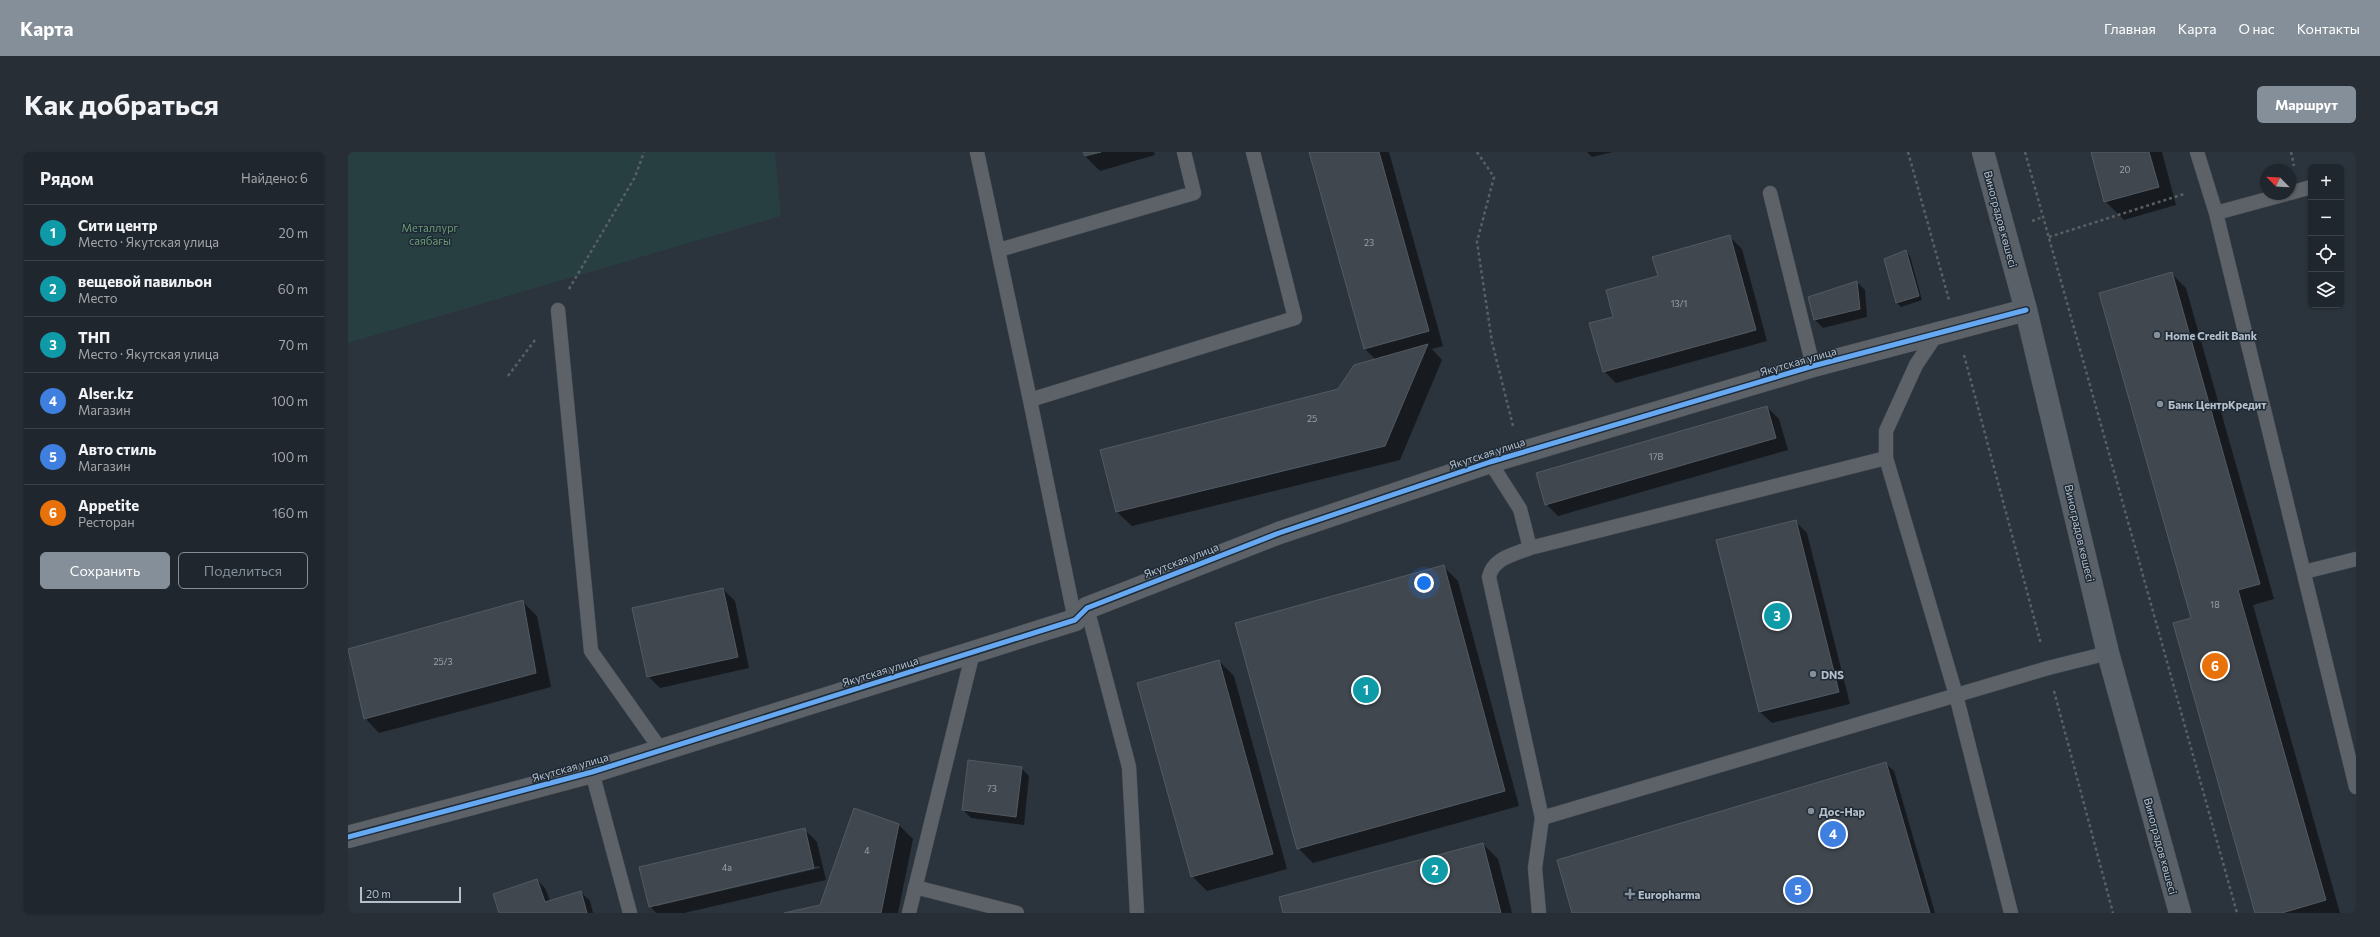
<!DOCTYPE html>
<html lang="ru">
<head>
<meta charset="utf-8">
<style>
	body { margin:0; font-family:Commissioner,sans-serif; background:#282e35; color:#f1f3f6 }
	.controls { position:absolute; right:12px; top:12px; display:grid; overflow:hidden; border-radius:6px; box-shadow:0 1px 3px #0004 }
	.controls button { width:36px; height:36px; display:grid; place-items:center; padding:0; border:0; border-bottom:1px solid #3d4349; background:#20262d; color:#f1f3f6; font:20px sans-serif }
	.compass { position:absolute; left:1912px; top:12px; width:36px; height:36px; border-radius:50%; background:#20262d; box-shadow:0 1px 3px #0004; rotate:294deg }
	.scale { position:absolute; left:12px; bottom:10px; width:101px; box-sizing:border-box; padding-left:4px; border:2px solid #b6c0cb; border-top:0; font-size:11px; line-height:14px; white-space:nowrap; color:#b6c0cb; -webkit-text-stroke:3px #1e2a36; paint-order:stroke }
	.you { position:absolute; left:1076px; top:431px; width:14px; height:14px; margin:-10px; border:3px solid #fff; border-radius:50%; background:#1a73e8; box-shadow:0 0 0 6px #1a73e833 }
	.badge { display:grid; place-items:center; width:26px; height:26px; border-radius:50%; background:#858f99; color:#fff; font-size:13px; font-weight:700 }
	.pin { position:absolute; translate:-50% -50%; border:2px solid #fff; box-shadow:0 1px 4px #0006 }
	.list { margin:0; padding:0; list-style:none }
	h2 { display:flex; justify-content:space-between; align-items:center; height:52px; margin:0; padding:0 16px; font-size:17px }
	h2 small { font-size:13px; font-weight:400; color:#a2a5aa }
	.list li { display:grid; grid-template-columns:26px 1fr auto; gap:12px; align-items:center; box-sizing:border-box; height:56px; padding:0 16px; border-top:1px solid #3d4349 }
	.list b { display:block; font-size:15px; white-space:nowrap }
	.list p { margin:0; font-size:13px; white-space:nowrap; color:#a2a5aa }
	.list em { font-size:13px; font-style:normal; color:#a2a5aa }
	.actions { display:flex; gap:8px; padding:12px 16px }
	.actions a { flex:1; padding:9px 0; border:1px solid #858f99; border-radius:6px; text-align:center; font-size:14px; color:#858f99 }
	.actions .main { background:#858f99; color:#fff }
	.icon { flex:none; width:22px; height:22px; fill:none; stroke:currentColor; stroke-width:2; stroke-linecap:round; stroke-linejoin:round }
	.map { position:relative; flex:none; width:2008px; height:761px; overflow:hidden; border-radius:6px }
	header { display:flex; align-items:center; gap:24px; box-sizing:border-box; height:56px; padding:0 20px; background:#858f99; color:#fff }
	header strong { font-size:19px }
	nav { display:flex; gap:22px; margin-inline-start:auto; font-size:14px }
	.intro { display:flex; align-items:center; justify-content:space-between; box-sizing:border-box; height:96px; padding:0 24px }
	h1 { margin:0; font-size:28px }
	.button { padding:10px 18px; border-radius:6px; background:#858f99; color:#fff; font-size:14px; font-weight:700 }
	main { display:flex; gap:24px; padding:0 24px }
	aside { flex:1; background:#20262d; border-radius:6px; box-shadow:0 1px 3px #0004 }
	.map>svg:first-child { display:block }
	.green { fill:#283f42 }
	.shadow { fill:#0007; fill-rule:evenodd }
	.building { fill:#40474f; stroke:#535a62 }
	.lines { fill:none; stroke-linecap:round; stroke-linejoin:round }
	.service-casing { stroke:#494f56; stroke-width:15 }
	.minor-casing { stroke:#494f56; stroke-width:23 }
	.secondary-casing { stroke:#494f56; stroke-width:23 }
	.path { stroke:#596065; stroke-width:2.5; stroke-dasharray:3 3; stroke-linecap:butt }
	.service { stroke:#5c6268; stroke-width:14 }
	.minor { stroke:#5c6268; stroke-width:22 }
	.secondary { stroke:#5a6067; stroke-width:22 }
	.cycleway-casing { stroke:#1e2a36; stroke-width:8 }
	.cycleway { stroke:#66a8f1; stroke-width:5 }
	.poi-dot { fill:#858f99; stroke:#1e2a36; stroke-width:1.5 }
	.labels { text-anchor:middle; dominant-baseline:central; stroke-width:3; stroke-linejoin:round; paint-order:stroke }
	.number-label { font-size:9px; fill:#98a2ac }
	.street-label { font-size:11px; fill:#b6c0cb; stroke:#1e2a36 }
	.park-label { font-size:11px; fill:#6c9d73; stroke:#1e2a36 }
	.poi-label { font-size:11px; font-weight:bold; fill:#b6c0cb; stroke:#1e2a36; text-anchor:start }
</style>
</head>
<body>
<header>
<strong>Карта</strong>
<nav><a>Главная</a><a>Карта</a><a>О нас</a><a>Контакты</a></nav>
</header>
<div class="intro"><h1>Как добраться</h1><a class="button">Маршрут</a></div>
<main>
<aside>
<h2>Рядом<small>Найдено: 6</small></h2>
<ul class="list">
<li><span class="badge" style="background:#0f9aa8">1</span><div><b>Сити центр</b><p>Место · Якутская улица</p></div><em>20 m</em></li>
<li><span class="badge" style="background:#0f9aa8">2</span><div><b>вещевой павильон</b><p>Место</p></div><em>60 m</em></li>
<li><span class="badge" style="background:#0f9aa8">3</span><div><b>ТНП</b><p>Место · Якутская улица</p></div><em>70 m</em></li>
<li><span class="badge" style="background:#3f7fe0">4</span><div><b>Alser.kz</b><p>Магазин</p></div><em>100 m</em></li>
<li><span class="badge" style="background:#3f7fe0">5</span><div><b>Авто стиль</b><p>Магазин</p></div><em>100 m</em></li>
<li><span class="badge" style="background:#e8710a">6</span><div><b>Appetite</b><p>Ресторан</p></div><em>160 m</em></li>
</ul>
<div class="actions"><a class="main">Сохранить</a><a>Поделиться</a></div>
</aside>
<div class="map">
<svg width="2008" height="761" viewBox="0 0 2008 761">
	<rect width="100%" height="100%" fill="#2b333c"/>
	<path class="green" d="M0,0H427L433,64L0,191Z"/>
	<path class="shadow" d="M736,0H806L807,3L752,19L737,4Z
		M962,0H1041L1095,194L1084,197L1094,208L1052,308L784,374L769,360L991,238L1028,208L1017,197Z
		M1239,0H1265L1244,5Z
		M1744,0H1814L1828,53L1776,68L1757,49Z
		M1382,85L1394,97L1419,189L1268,231L1256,219L1266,165Z
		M1558,99L1562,104L1574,148L1553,155L1549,151Z
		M1823,121L1838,136L1926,447L1905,453L1992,761H1908L1844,467Z
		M1509,130L1517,138L1519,165L1475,176L1467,168Z
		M1419,255L1431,267L1440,298L1210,364L1198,352Z
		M1447,369L1459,381L1502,552L1424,571L1412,560Z
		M1095,414L1110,429L1171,654L965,711L950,696Z
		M375,437L387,449L401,516L312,536L300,524Z
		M174,449L189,464L203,535L31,581L17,566Z
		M871,509L886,524L939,717L859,739L844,724Z
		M1537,611L1546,619L1587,761H1225Z
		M673,616L681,624L676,673L623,666L615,658Z
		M551,673L565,687L550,761H440L472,753Z
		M457,678L469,690L478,728L336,761H308L302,754ZM471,714L472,716L309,754V752Z
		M1135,692L1150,707L1164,761H936Z
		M189,728L197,736L202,749L233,740L242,749L245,761H152Z"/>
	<path class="building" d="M735,0H753L737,4Z
		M961,0H1031L1081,179L1016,197Z
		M1743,0H1801L1811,35L1756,50Z
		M1382,83L1408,178L1255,220L1241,171L1265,165L1258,138L1310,124L1304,105Z
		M1558,98L1571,144L1548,151L1536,107Z
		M1824,120L1912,432L1890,438L1978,748L1934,761H1907L1825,471L1843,466L1751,141Z
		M1509,129L1512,157L1466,168L1460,145Z
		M1080,192L1037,294L768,360L752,298L990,237L1006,213Z
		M1419,254L1428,286L1197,353L1188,321Z
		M1448,368L1491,540L1411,560L1368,388Z
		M1096,413L1157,639L949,697L887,471Z
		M375,436L390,505L299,525L284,456Z
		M175,448L188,521L16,567L0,497Z
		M871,508L925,702L843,725L789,531Z
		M620,608L674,615L668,665L614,658Z
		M1538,610L1582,761H1224L1209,708Z
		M506,656L551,672L533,761H436L472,753Z
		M457,676L466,716L301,755L291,715Z
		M1135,691L1153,761H935L931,745Z
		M189,727L197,750L233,739L239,761H151L145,742Z"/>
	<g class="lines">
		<defs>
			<path id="service" d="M629,0L682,248
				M1849,0L1868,61L2008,635
				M1422,41L1465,214
				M1942,41L1963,35
				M1868,61L1938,42
				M651,98L846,41L836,0
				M210,158L243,499L313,598
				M1588,183L1568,213L1538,279V306L1608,543L1663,761
				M1142,310L1172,357L1182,396
				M1956,420L2008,407
				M739,456L781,615L789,761
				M727,468L682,248L947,166L905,0
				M244,620L282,761
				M1194,666L1141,425C1145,406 1165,403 1182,396L1538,306
				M567,735L669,761
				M561,761L625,500
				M1191,761L1187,716L1194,666L1700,516L1760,501"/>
			<path id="minor" d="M0,685L244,620L727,468L739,456L931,381L1142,310L1465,214L1678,158"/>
			<path id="secondary" d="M1635,0L1678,158L1760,501L1832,761"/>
		</defs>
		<use href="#service" class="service-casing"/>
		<use href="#minor" class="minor-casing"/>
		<use href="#secondary" class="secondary-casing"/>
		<path class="path" d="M1129,0L1146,25L1129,90L1144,190L1165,274
			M1560,0L1601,148
			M1677,0L1889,761
			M1943,0L1946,14
			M1684,69L1695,65
			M1701,85L1836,42
			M221,137L287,25L296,0
			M1616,203L1693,492
			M160,224L187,188
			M1706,539L1765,761"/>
		<use href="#service" class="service"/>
		<use href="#minor" class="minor"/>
		<use href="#secondary" class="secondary"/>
		<defs>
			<path id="cycleway" d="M0,685L244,620L727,468L739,456L931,381L1142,310L1465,214L1678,158"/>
		</defs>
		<use href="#cycleway" class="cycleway-casing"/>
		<use href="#cycleway" class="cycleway"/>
	</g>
	<g class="poi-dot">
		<circle cx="1809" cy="183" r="4"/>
		<circle cx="1812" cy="252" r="4"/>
		<circle cx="1465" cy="522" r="4"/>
		<circle cx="1463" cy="659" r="4"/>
		<path d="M1280 736h4v4h4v4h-4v4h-4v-4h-4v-4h4z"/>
	</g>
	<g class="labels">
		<g class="number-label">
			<text x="1777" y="17">20</text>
			<text x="1021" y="90">23</text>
			<text x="1331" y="151">13/1</text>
			<text x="964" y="266">25</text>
			<text x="1308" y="304">17В</text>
			<text x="1867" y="452">18</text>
			<text x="95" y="509">25/3</text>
			<text x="644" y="636">73</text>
			<text x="519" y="698">4</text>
			<text x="379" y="715">4а</text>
		</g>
		<g class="street-label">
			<text transform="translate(1653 67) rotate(75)">Виноградов көшесі</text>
			<text transform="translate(1450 209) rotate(-16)">Якутская улица</text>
			<text transform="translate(1139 301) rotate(-18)">Якутская улица</text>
			<text transform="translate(1732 381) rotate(77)">Виноградов көшесі</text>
			<text transform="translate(833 408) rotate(-21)">Якутская улица</text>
			<text transform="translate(532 519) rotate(-17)">Якутская улица</text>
			<text transform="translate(222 615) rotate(-16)">Якутская улица</text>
			<text transform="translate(1813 694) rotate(75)">Виноградов көшесі</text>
		</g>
		<g class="park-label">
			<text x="82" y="75">Металлург<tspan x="82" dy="13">саябағы</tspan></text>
		</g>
		<g class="poi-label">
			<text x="1817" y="183">Home Credit Bank</text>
			<text x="1820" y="252">Банк ЦентрКредит</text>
			<text x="1473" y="522">DNS</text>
			<text x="1471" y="659">Дос-Нар</text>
			<text x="1290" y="742">Europharma</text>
		</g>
	</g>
</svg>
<div class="controls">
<button>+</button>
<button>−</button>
<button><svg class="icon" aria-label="locate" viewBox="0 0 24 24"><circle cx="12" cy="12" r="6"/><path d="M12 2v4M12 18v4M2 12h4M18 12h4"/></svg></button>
<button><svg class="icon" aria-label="layers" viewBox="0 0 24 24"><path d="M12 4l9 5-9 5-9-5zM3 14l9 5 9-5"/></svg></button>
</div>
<svg class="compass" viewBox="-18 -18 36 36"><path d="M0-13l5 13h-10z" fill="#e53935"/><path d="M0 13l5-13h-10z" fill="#a2a5aa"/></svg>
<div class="scale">20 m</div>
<div class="you"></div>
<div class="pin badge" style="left:1018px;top:538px;background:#0f9aa8">1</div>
<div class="pin badge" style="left:1087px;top:718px;background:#0f9aa8">2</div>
<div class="pin badge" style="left:1429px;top:464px;background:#0f9aa8">3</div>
<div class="pin badge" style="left:1485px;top:682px;background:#3f7fe0">4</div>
<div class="pin badge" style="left:1450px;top:738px;background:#3f7fe0">5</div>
<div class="pin badge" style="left:1867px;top:514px;background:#e8710a">6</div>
</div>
</main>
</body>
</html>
